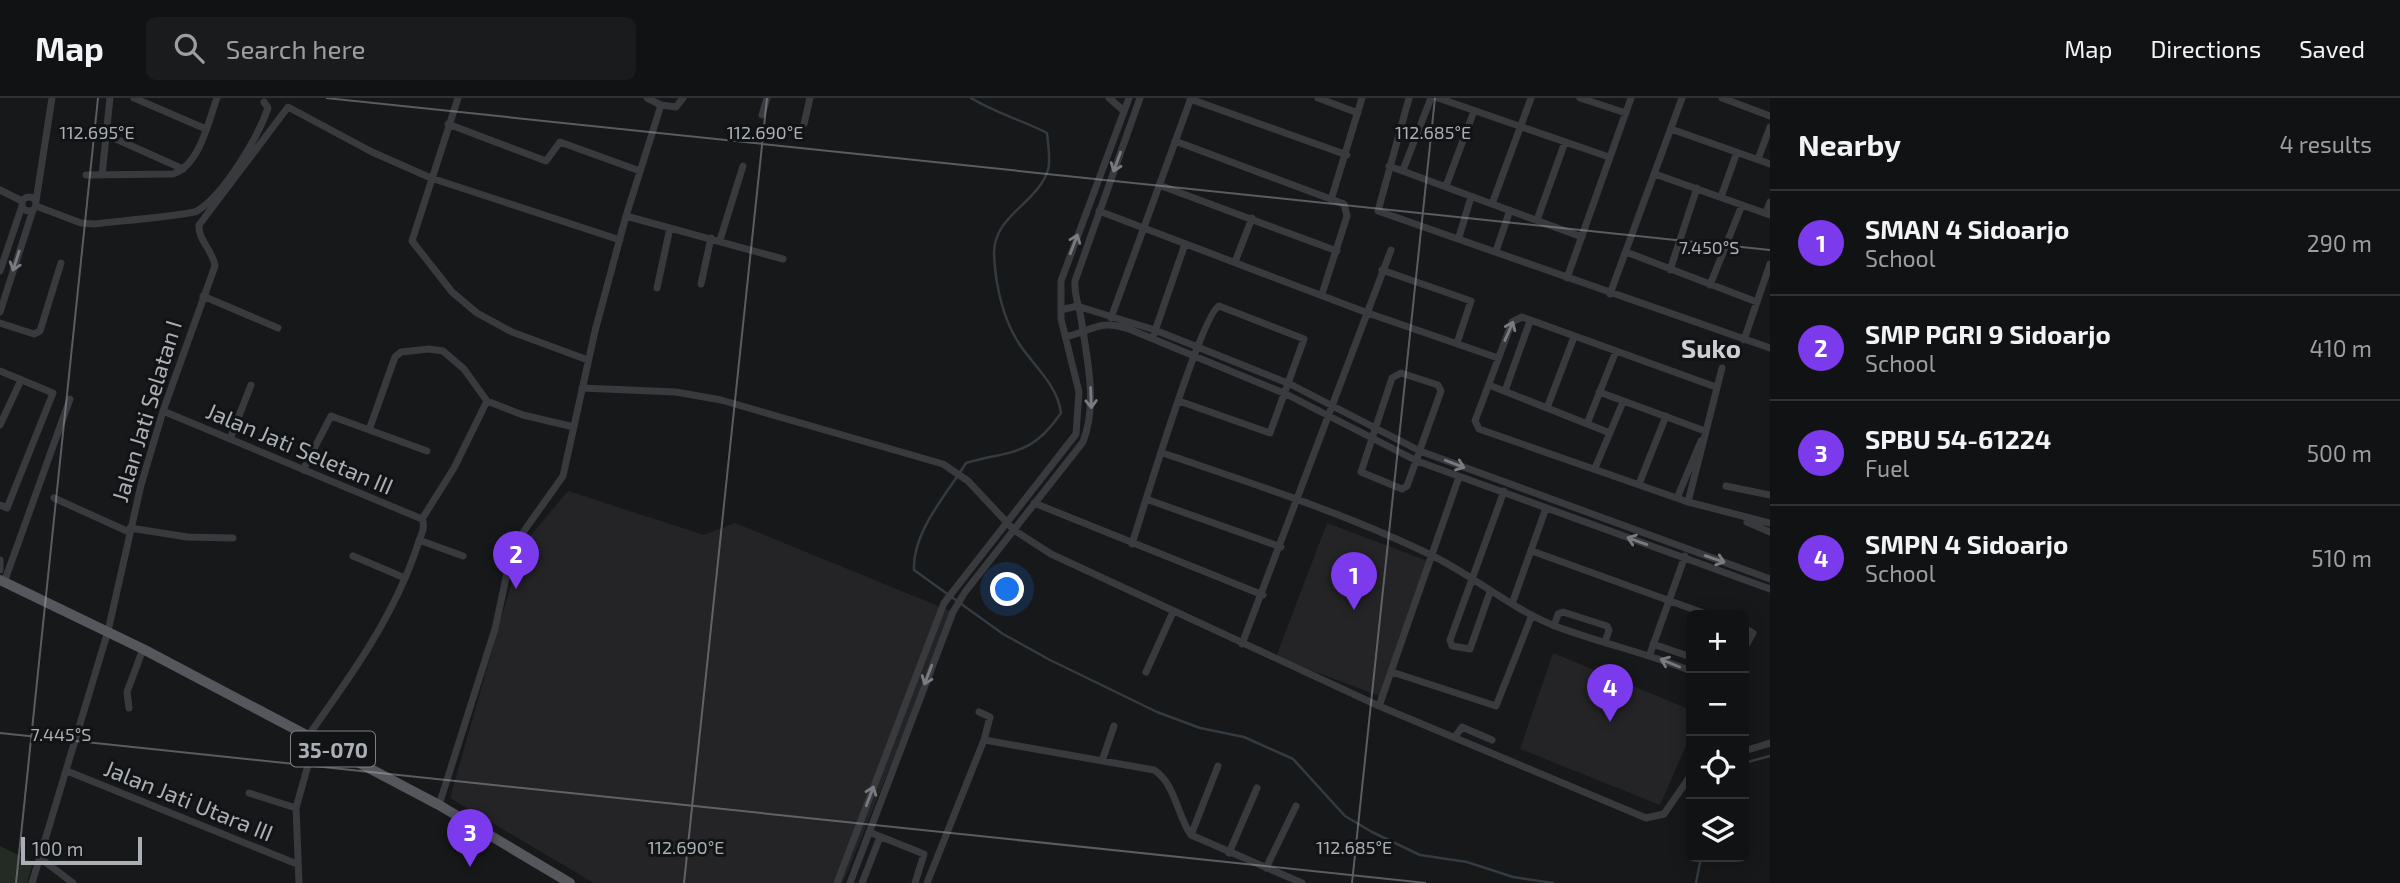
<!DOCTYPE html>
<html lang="en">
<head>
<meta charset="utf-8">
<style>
	body { margin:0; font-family:"Exo 2",sans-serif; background:#1a1b1c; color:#f1f3f6 }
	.controls { position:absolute; right:21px; bottom:21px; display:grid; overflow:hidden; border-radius:10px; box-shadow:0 4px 18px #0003 }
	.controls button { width:63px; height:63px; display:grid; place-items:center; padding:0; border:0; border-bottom:2px solid #303233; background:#111213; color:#f1f3f6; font:35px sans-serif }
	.scale { position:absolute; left:21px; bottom:18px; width:121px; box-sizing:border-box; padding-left:7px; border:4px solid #abb0b7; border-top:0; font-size:19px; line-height:24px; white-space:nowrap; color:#abb0b7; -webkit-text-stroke:5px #121314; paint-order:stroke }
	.you { position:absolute; left:1008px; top:492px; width:24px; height:24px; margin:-18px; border:5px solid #fff; border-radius:50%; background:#1a73e8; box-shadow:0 0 0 10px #1a73e833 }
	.badge { display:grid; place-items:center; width:46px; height:46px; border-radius:50%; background:#7c3aed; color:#fff; font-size:23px; font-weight:700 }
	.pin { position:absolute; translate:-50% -58px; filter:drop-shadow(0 2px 4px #0008) }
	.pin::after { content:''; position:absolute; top:37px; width:24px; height:21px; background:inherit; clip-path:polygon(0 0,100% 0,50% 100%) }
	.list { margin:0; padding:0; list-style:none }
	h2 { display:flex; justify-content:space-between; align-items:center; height:91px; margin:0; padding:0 28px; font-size:30px }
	h2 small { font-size:23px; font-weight:400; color:#9c9ea0 }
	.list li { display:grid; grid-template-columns:46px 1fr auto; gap:21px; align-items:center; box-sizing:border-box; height:105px; padding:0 28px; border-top:2px solid #303233 }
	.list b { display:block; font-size:26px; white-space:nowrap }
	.list p { margin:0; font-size:23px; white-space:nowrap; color:#9c9ea0 }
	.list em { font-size:23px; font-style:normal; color:#9c9ea0 }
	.icon { flex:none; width:38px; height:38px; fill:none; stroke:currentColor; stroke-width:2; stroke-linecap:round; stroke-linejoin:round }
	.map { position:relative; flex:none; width:1770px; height:785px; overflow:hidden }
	header { display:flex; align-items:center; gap:42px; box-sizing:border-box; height:98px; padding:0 35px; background:#111213; border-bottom:2px solid #303233 }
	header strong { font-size:33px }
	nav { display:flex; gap:38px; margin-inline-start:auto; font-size:24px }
	.search { width:490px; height:63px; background:#1a1b1c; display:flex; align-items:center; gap:18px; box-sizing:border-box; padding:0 24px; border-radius:10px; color:#9c9ea0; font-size:26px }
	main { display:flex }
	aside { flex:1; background:#111213 }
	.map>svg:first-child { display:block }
	.built { fill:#242426 }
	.green { fill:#242b25 }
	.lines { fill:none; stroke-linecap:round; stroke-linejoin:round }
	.stream { stroke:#333b41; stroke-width:2.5 }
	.street { stroke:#393a3e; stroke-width:7 }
	.primary { stroke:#55575c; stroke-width:10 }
	.oneway { stroke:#787b81 }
	.ticks { fill:none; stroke:#abb0b7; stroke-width:2; stroke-opacity:0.45 }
	.labels { text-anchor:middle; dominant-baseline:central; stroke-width:6; stroke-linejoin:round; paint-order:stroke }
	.shield { fill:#121314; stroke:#7d8186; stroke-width:2 }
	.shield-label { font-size:21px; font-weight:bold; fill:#abb0b7 }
	.street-label { font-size:23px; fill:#abb0b7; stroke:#121314 }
	.quarter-label { font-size:26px; font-weight:bold; fill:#ccced4; stroke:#121314 }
	.ticks-label { font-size:18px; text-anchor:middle; fill:#abb0b7; stroke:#121314; stroke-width:6; stroke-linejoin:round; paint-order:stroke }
</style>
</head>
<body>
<header>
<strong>Map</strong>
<div class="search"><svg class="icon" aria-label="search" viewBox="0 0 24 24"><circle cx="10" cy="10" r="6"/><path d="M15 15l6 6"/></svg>Search here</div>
<nav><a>Map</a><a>Directions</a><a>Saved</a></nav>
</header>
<main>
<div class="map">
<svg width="1770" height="785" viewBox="0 0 1770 785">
	<rect width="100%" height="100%" fill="#171819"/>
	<path class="built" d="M568,393L704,437L735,425L953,514L843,785H594L450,700L522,448Z
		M1327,425L1433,465L1382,599L1276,559Z
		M1553,555L1691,612V636L1660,707L1520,651Z"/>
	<path class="green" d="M0,748L33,764L27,785H0Z"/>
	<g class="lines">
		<path class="stream" d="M971,0C995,15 1022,22 1047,35C1048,46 1051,62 1048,72C1037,106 994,117 994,155C995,186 1003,222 1020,247C1035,269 1058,288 1061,315C1031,359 1011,352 966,365C947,396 912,434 914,472L1003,536L1050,562L1157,614L1200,630L1244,639L1293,661L1345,718L1372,734L1420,757L1467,764L1513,779L1553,785
			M1744,665L1770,658
			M1696,785L1701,759"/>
		<path class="street" d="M134,0L206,31
			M458,0L412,143L452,194L477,215L512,234L588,262
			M647,0L661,7L676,9L683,0
			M1109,0L1124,13
			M1318,0L1358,15
			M1409,0L1378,113L1770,250
			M1438,0L1609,59
			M1580,0L1626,15
			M1722,0L1770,18
			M1190,1L1347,57
			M762,17L767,0
			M448,26L546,63L560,44L640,73
			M804,26L810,0
			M1671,31L1770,66
			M107,37L183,71
			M1175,43L1344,106L1347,118L1322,196
			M1758,61L1770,29
			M1389,68L1582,139
			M1403,72L1431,0
			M1655,76L1770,117
			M86,77L173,76C200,67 208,24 217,0
			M102,77L110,0
			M1159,87L1337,153
			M1446,88L1474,13
			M0,92L22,103
			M22 106a7 7 0 1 1 14 0a7 7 0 1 1-14 0Z
			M1721,99L1737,54
			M1331,102L1362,0
			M36,103L52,0
			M1492,106L1531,0
			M36,108L81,125L94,126C109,124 191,117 197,113C224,97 258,39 268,10L264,4
			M1099,113L1365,214L1498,260
			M1766,115L1770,104
			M626,118L783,161
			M1537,122L1565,44
			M1459,139L1471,99
			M720,142L743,68
			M1496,153L1510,112
			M1626,154L1757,204
			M1235,164L1252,120
			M1382,172L1471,203L1457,245
			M1670,172L1697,90
			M0,173L22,108
			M1567,180L1631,0
			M701,186L711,140
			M1710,187L1742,107
			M657,190L670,130
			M1610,196L1682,0
			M203,198L278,230
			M1061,212L1077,208L1155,232L1290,286L1420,353L1770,481
			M0,214L33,112
			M1111,220L1191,0
			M0,225L34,236L40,233L61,165
			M1154,236L1185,146
			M1066,239C1094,232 1098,221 1129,231L1286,296L1417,363L1770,491
			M1744,242L1770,166
			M0,273L53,295L7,410L0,407
			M1401,275L1438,287L1441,293L1407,388L1402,391L1361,374L1392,280Z
			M1489,287L1610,335
			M1716,289L1522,219L1512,224L1475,323L1479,331L1688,404L1770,425
			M582,290L676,294L721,302L943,366L968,383L1014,432L1051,456L1379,608L1646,720L1664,716L1691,677
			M1505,293L1530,223
			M1599,294L1705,333
			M1547,310L1574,239
			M163,313L422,421
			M1587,326L1616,253
			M0,327L21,282
			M369,332L395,259L401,254L429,251L443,253L464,271L487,303L523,317L574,329
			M230,341L251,287
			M1163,355C1253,386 1345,415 1431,457C1474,478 1510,510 1555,528C1600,545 1647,555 1691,573
			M1595,370L1623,304
			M303,372L331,318L427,353
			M1639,386L1666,318
			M1726,388L1770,397
			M54,400L129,434
			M1677,400L1701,343
			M1146,401L1281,449
			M1688,404L1722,270
			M1034,405L1263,497
			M422,421L454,370L487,303
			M1747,424L1770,434
			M130,430L187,439L233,440
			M419,442L463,458
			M1132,446C1142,415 1202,215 1219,208L1304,241L1270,335L1179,303
			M1532,453L1709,517
			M353,458L405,480
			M0,462V472
			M6,479L70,301
			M1490,494L1470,551L1452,548L1450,542L1504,393
			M1512,506L1546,410
			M1554,528L1558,516L1563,514L1607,528L1609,532L1605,544
			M1744,530L1753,535L1744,551
			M1242,546L1391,152
			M1653,546L1691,559
			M1650,556L1685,458
			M1146,574L1173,514
			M1392,574L1496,608L1532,517
			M1379,608L1459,379
			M129,610L127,594L143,551
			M308,638C351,578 395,517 418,446C421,437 426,428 422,421
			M1455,639L1462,629L1492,642
			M984,642L1154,672C1175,685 1177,717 1191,737L1302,785
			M1744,653L1770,645
			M1102,663L1114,628
			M67,673L297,766
			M249,695L296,710
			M439,707L495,531L509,466L524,433L563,378L595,233L626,118L661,7
			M869,734L924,756L915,785
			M1191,737L1218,668
			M1229,755L1257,690
			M40,760L73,785
			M1266,770L1296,708
			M32,785L108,533L141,387L163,313L215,168C213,152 198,143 199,127L288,9L372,54L431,80L620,142
			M299,785L296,710L315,642
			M837,785L944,505L1076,336L1079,294L1061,221V183L1129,0
			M850,785L953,514L965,494L1083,344C1098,305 1087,261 1081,220C1079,207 1074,198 1075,183L1140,0
			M862,785L880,739
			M927,785L984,642L990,619L979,614"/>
		<path class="primary" d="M0,482L143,551L439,707L570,785"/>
	</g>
	<defs><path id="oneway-shaft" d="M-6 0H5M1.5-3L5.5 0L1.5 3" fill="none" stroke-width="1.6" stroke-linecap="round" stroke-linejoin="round" transform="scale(1.75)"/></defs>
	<g class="oneway">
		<use href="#oneway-shaft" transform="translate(1117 64) rotate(110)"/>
		<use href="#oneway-shaft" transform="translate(1074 146) rotate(-69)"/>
		<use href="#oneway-shaft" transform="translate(16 163) rotate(108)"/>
		<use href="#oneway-shaft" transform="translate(1509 233) rotate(-66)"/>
		<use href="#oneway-shaft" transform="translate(1091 300) rotate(88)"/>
		<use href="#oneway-shaft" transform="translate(1455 366) rotate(21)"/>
		<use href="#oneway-shaft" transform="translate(1637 443) rotate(-160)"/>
		<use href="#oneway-shaft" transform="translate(1715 461) rotate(19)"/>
		<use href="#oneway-shaft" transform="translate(1670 565) rotate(-158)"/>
		<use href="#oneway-shaft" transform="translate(928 577) rotate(111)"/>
		<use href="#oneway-shaft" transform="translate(870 698) rotate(-69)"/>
	</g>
	<path class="ticks" d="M326,0L1770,152M0,635L1426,785M16,785L98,0M684,785L767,0M1352,785L1435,0"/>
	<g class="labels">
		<rect class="shield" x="291" y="633.5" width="84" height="35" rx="5"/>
		<g class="shield-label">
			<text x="333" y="651">35-070</text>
		</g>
		<g class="street-label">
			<text transform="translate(146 313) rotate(-73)">Jalan Jati Selatan I</text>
			<text transform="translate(300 350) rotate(23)">Jalan Jati Seletan III</text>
			<text transform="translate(189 702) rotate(22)">Jalan Jati Utara III</text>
		</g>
		<g class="quarter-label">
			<text x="1711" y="249">Suko</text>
		</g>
	</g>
	<g class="ticks-label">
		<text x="97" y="41">112.695°E</text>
		<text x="765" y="41">112.690°E</text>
		<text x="1433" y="41">112.685°E</text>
		<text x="1709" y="156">7.450°S</text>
		<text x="61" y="643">7.445°S</text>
		<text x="686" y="756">112.690°E</text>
		<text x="1354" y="756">112.685°E</text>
	</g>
</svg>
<div class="controls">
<button>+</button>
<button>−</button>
<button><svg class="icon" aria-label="locate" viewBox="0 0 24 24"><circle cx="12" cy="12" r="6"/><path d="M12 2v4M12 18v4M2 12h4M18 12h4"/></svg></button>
<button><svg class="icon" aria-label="layers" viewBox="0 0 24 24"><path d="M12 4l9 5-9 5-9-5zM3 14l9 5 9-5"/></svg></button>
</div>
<div class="scale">100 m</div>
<div class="you"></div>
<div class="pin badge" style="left:1354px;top:512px">1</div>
<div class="pin badge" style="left:516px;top:491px">2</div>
<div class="pin badge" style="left:470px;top:769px">3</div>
<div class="pin badge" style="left:1610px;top:624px">4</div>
</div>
<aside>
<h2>Nearby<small>4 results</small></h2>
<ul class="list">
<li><span class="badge">1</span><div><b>SMAN 4 Sidoarjo</b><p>School</p></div><em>290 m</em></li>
<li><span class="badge">2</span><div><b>SMP PGRI 9 Sidoarjo</b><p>School</p></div><em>410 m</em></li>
<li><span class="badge">3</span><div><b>SPBU 54-61224</b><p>Fuel</p></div><em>500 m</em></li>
<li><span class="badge">4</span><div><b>SMPN 4 Sidoarjo</b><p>School</p></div><em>510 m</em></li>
</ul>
</aside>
</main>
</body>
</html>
